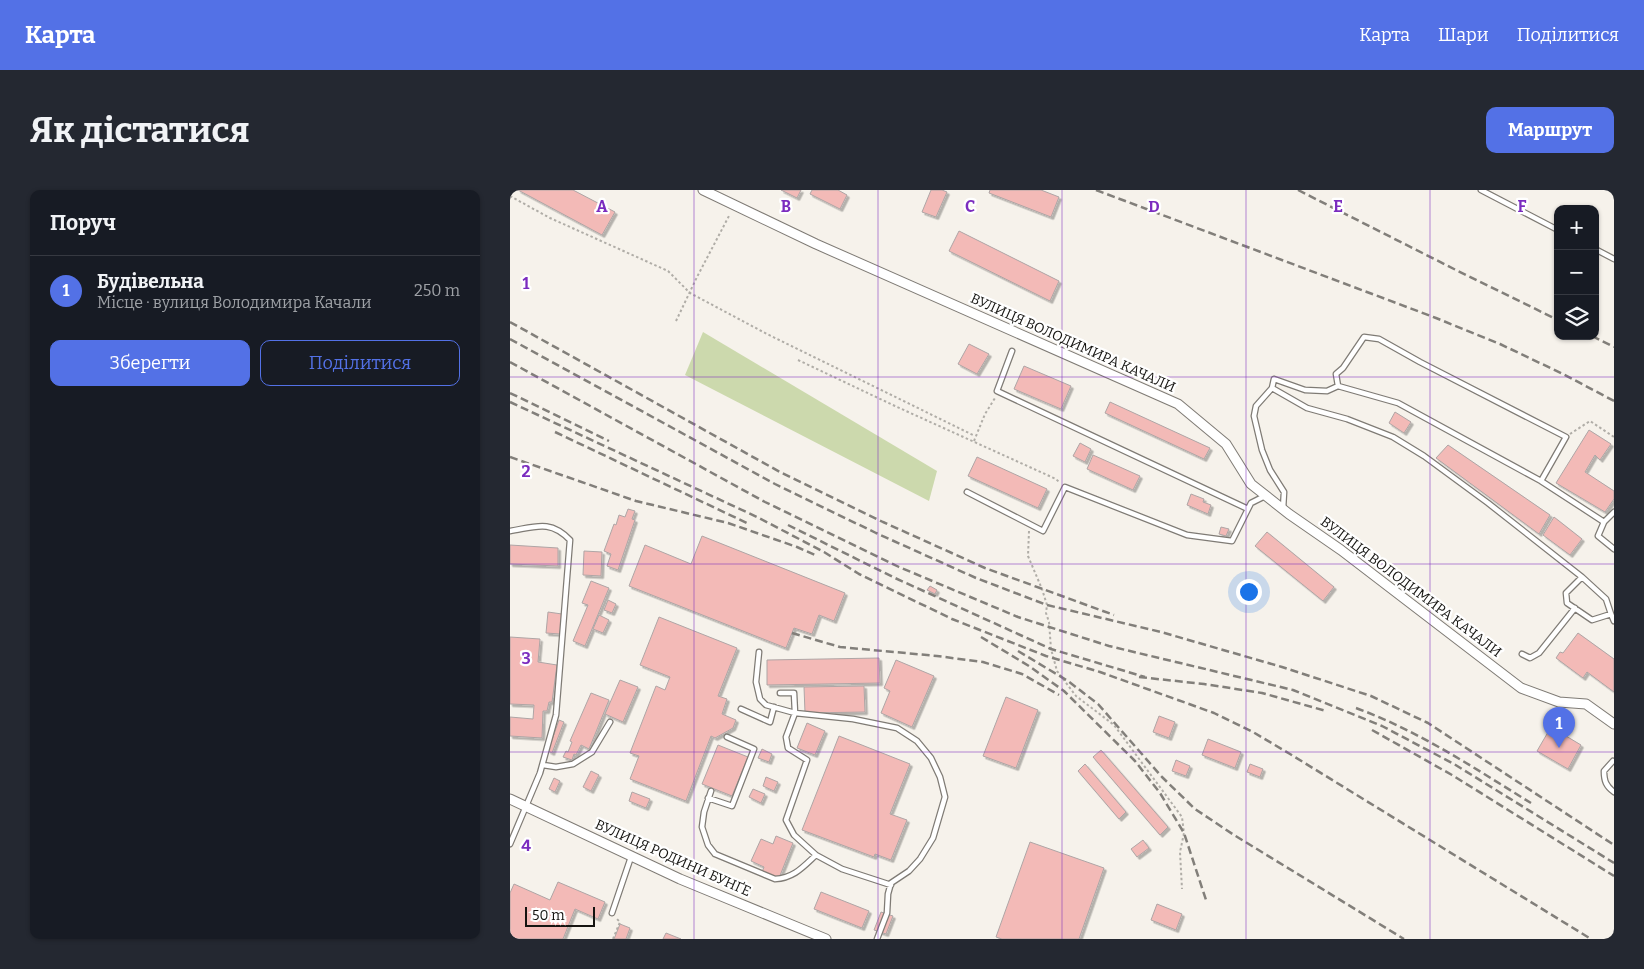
<!DOCTYPE html>
<html lang="uk">
<head>
<meta charset="utf-8">
<style>
	body { margin:0; font-family:Bitter,serif; background:#242831; color:#f1f3f6 }
	.controls { position:absolute; right:15px; top:15px; display:grid; overflow:hidden; border-radius:10px; box-shadow:0 1px 4px #0004 }
	.controls button { width:45px; height:45px; display:grid; place-items:center; padding:0; border:0; border-bottom:1px solid #363941; background:#171b24; color:#f1f3f6; font:25px sans-serif }
	.scale { position:absolute; left:15px; bottom:12px; width:70px; box-sizing:border-box; padding-left:5px; border:2px solid #151411; border-top:0; font-size:14px; line-height:18px; white-space:nowrap; color:#151411; -webkit-text-stroke:4px #fff; paint-order:stroke }
	.you { position:absolute; left:738px; top:401px; width:18px; height:18px; margin:-12px; border:4px solid #fff; border-radius:50%; background:#1a73e8; box-shadow:0 0 0 8px #1a73e833 }
	.badge { display:grid; place-items:center; width:32px; height:32px; border-radius:50%; background:#5371e6; color:#fff; font-size:16px; font-weight:700 }
	.pin { position:absolute; translate:-50% -41px; filter:drop-shadow(0 1px 2px #0008) }
	.pin::after { content:''; position:absolute; top:26px; width:18px; height:15px; background:inherit; clip-path:polygon(0 0,100% 0,50% 100%) }
	.list { margin:0; padding:0; list-style:none }
	h2 { display:flex; justify-content:space-between; align-items:center; height:65px; margin:0; padding:0 20px; font-size:21px }
	h2 small { font-size:16px; font-weight:400; color:#9ea1a6 }
	.list li { display:grid; grid-template-columns:32px 1fr auto; gap:15px; align-items:center; box-sizing:border-box; height:70px; padding:0 20px; border-top:1px solid #363941 }
	.list b { display:block; font-size:19px; white-space:nowrap }
	.list p { margin:0; font-size:16px; white-space:nowrap; color:#9ea1a6 }
	.list em { font-size:16px; font-style:normal; color:#9ea1a6 }
	.actions { display:flex; gap:10px; padding:15px 20px }
	.actions a { flex:1; padding:11px 0; border:1px solid #5371e6; border-radius:10px; text-align:center; font-size:18px; color:#5371e6 }
	.actions .main { background:#5371e6; color:#fff }
	.icon { flex:none; width:28px; height:28px; fill:none; stroke:currentColor; stroke-width:2; stroke-linecap:round; stroke-linejoin:round }
	.map { position:relative; flex:none; width:1104px; height:749px; overflow:hidden; border-radius:10px }
	header { display:flex; align-items:center; gap:30px; box-sizing:border-box; height:70px; padding:0 25px; background:#5371e6; color:#fff }
	header strong { font-size:24px }
	nav { display:flex; gap:28px; margin-inline-start:auto; font-size:18px }
	.intro { display:flex; align-items:center; justify-content:space-between; box-sizing:border-box; height:120px; padding:0 30px }
	h1 { margin:0; font-size:35px }
	.button { padding:12px 22px; border-radius:10px; background:#5371e6; color:#fff; font-size:18px; font-weight:700 }
	main { display:flex; gap:30px; padding:0 30px }
	aside { flex:1; background:#171b24; border-radius:10px; box-shadow:0 1px 4px #0004 }
	.map>svg:first-child { display:block }
	.green { fill:#ccd9ad }
	.building { fill:#f3bab7; stroke:#aea5a5; filter:url(#shadow) }
	.lines { fill:none; stroke-linecap:round; stroke-linejoin:round }
	.service-casing { stroke:#7f7b75; stroke-width:7 }
	.minor-casing { stroke:#7f7b75; stroke-width:11 }
	.path { stroke:#b0ada7; stroke-width:2; stroke-dasharray:2.5 2.5; stroke-linecap:butt }
	.service { stroke:#fff; stroke-width:4.5 }
	.minor { stroke:#fff; stroke-width:9 }
	.rail { stroke:#827f7a; stroke-width:2.5; stroke-dasharray:8 4; stroke-linecap:butt }
	.grid { fill:none; stroke:#7b2cbf; stroke-width:1; stroke-opacity:0.55 }
	.labels { text-anchor:middle; dominant-baseline:central; stroke-width:4.5; stroke-linejoin:round; paint-order:stroke }
	.street-label { font-size:14px; fill:#151411; stroke:#fff }
	.grid-label { font-size:16px; text-anchor:middle; font-weight:bold; fill:#7b2cbf; stroke:#fff; stroke-width:4.5; stroke-linejoin:round; paint-order:stroke }
</style>
</head>
<body>
<header>
<strong>Карта</strong>
<nav><a>Карта</a><a>Шари</a><a>Поділитися</a></nav>
</header>
<div class="intro"><h1>Як дістатися</h1><a class="button">Маршрут</a></div>
<main>
<aside>
<h2>Поруч<small></small></h2>
<ul class="list">
<li><span class="badge">1</span><div><b>Будівельна</b><p>Місце · вулиця Володимира Качали</p></div><em>250 m</em></li>
</ul>
<div class="actions"><a class="main">Зберегти</a><a>Поділитися</a></div>
</aside>
<div class="map">
<svg width="1104" height="749" viewBox="0 0 1104 749">
	<defs>
		<filter id="shadow"><feDropShadow dx="2.5" dy="2.5" stdDeviation="0" flood-color="#0004"/></filter>
	</defs>
	<rect width="100%" height="100%" fill="#f6f2eb"/>
	<path class="green" d="M193,142L427,281L419,311L175,185Z"/>
	<path class="building" d="M8,0H63L105,22L92,45Z
		M271,0H291L287,8Z
		M302,0H328L337,5L330,19L300,4Z
		M421,0H432L437,2L426,27L412,22Z
		M480,0H531L549,7L541,27L479,3Z
		M449,41L549,91L540,111L439,61Z
		M459,154L479,164L467,184L448,174Z
		M514,176L561,196L551,219L504,199Z
		M600,212L700,258L694,269L595,223Z
		M885,222L901,232L894,243L879,233Z
		M1079,240L1101,254L1090,270L1085,265L1075,282L1104,301V309L1095,322L1046,293Z
		M570,253L581,259L575,272L563,266Z
		M938,255L1040,325L1029,344L926,268Z
		M583,265L630,286L623,300L577,279Z
		M467,267L537,299L528,318L458,286Z
		M681,304L694,309L693,312L701,315L698,324L677,315Z
		M118,319L125,321L122,329L125,330L108,380L97,376L101,364L94,361L104,334L106,335L109,325L115,327Z
		M1044,327L1072,349L1060,365L1033,345Z
		M711,337L719,339L716,346L709,344Z
		M757,342L824,397L813,411L745,356Z
		M192,346L335,403L324,431L309,425L302,444L284,438L276,458L119,396L135,355L181,374Z
		M0,355L48,358V376L0,374Z
		M74,361L92,362L91,386L73,385Z
		M81,391L99,398L75,456L63,451L78,415L72,413Z
		M420,396L427,400L425,404L417,400Z
		M98,410L106,414L102,423L94,420Z
		M38,422L52,424L50,444L36,443Z
		M89,425L99,430L93,443L83,439Z
		M149,427L227,458L208,506L217,509L212,524L226,530L223,538L205,548L201,546L176,611L120,589L129,566L120,563L146,496L155,500L160,487L130,475Z
		M1068,443L1104,469V502L1077,482L1073,488L1046,468L1050,462L1053,463Z
		M0,447L30,449L28,472L47,475L42,512H39L37,521H33L32,548L0,546V527L23,529L24,515L0,514Z
		M369,468L370,493L257,495V470Z
		M386,470L424,486L402,537L371,523L380,501L374,498Z
		M110,490L128,497L113,532L95,524Z
		M354,496L355,522L295,523L294,497Z
		M81,503L99,510L79,559L71,555L66,565L64,564L62,570L53,567L56,561L58,562L62,552L60,551Z
		M496,507L528,520L506,578L473,566Z
		M649,526L665,532L659,548L643,542Z
		M49,530L54,532L42,563L38,561Z
		M297,533L315,541L305,565L287,558Z
		M1041,537L1071,555L1058,579L1027,561Z
		M329,546L400,574L380,624L397,630L381,670L365,664L364,667L292,640Z
		M698,549L731,562L725,578L692,565Z
		M208,555L238,567L222,606L192,594Z
		M252,559L262,564L259,572L248,568Z
		M591,560L658,637L650,645L583,567Z
		M666,570L680,576L676,586L662,581Z
		M575,574L616,622L609,629L568,581Z
		M740,574L753,579L750,587L737,582Z
		M81,581L89,585L81,601L73,597Z
		M256,587L268,592L264,601L253,596Z
		M44,588L50,591L45,602L39,599Z
		M243,599L255,604L251,613L239,607Z
		M122,602L140,609L136,618L119,611Z
		M266,646L283,653L269,688L252,682L254,677L241,671L251,649L263,654Z
		M633,650L639,658L627,667L621,659Z
		M520,652L594,678L569,749H492L486,747Z
		M48,692L95,712L88,729L65,719L53,749H0V703L4,694L40,710Z
		M311,702L359,721L352,738L304,719Z
		M647,714L672,724L666,740L641,730Z
		M371,722L383,726L376,744L364,740Z
		M110,734L120,738L116,749H104Z
		M156,743L171,749H153Z"/>
	<g class="lines">
		<defs>
			<path id="service" d="M971,0L1048,40
				M1085,59L1104,69
				M502,161L487,201L738,319
				M828,196L888,213L1031,291
				M762,198L797,218L837,229L883,247L914,266L978,313L1072,387L1096,409L1101,424
				M457,302L533,341L555,297L677,345L722,351L741,313L755,306
				M773,319L774,302L760,280L752,260L744,226L746,216L762,198L764,189L795,200L817,201L828,196L826,184L833,178L854,147L869,149L910,172L1056,247L1031,291L1094,332L1088,346L1104,359
				M1094,332L1104,322
				M0,341C25,337 40,329 60,350L46,525L30,583L0,654
				M1072,387L1056,403L1057,413L1082,430L1101,424L1104,431
				M249,462L246,492L250,509L256,515L285,523L343,529L387,538L407,551L421,568L430,587L435,607L423,648L410,669L399,681L381,693L378,704L377,723L367,749
				M1012,464L1020,468L1029,463L1065,418
				M270,503H284L285,523L276,547L278,558L297,570L276,630L284,645L306,665L332,679L381,695
				M231,519L260,532L264,517
				M1103,571L1094,581C1094,591 1096,596 1104,602
				M33,575L46,577L63,574L82,562L100,532
				M201,601L194,622L192,637L198,655L205,664L265,689C284,688 293,677 306,665
				M198,608L222,616L244,559L217,547
				M102,723L121,667"/>
			<path id="minor" d="M193,0L306,54L668,214L716,254L741,294L779,324L831,360L1011,498L1049,512L1076,514L1104,534
				M0,609L170,689L316,749"/>
		</defs>
		<use href="#service" class="service-casing"/>
		<use href="#minor" class="minor-casing"/>
		<path class="path" d="M0,6L40,28L158,81L180,103L257,144L465,246
			M166,131L187,87L220,24
			M288,170L385,216L546,289L550,293
			M1060,244L1080,231L1104,247
			M464,251L475,224L485,208
			M519,341L518,366L532,399L537,415L536,423L539,432L541,459L547,481L566,506L604,535L672,627L674,643L670,662L672,699
			M103,749L110,732L107,729"/>
		<use href="#service" class="service"/>
		<use href="#minor" class="minor"/>
		<path class="rail" d="M586,0L926,128L990,154L1053,184L1104,211
			M788,0L944,79L1048,130
			M0,132L270,282L373,332L475,378L604,425
			M1082,146L1104,157
			M0,149L265,294L366,343L466,388L537,415L651,442L772,477L861,506L918,533L1104,655
			M0,172L255,312L389,377L508,427L599,456L783,500L872,536L944,574L1104,673
			M0,203L99,251
			M0,212L247,327L314,362L349,384L442,429L536,466L590,482L704,523L743,542L780,564L1081,749
			M45,242L239,334
			M0,267L126,311L218,333L287,357L305,365
			M278,335L385,388L541,459L635,487
			M282,443L330,457L427,466L473,472L512,484L549,505
			M471,447L519,476L554,501L625,571L650,603L674,643L697,713
			M508,461L558,491L588,514L652,587L685,619L724,645L894,749
			M629,487L694,494L752,503L816,521
			M846,518C909,541 964,578 1021,613
			M862,540L942,585L1104,686"/>
	</g>
	<path class="grid" d="M184,0V749M368,0V749M552,0V749M736,0V749M920,0V749M0,187H1104M0,374H1104M0,562H1104"/>
	<g class="labels">
		<g class="street-label">
			<text transform="translate(563 153) rotate(24)">ВУЛИЦЯ ВОЛОДИМИРА КАЧАЛИ</text>
			<text transform="translate(901 397) rotate(37)">ВУЛИЦЯ ВОЛОДИМИРА КАЧАЛИ</text>
			<text transform="translate(163 668) rotate(24)">ВУЛИЦЯ РОДИНИ БУНҐЕ</text>
		</g>
	</g>
	<g class="grid-label">
		<text x="92" y="22">A</text>
		<text x="276" y="22">B</text>
		<text x="460" y="22">C</text>
		<text x="644" y="22">D</text>
		<text x="828" y="22">E</text>
		<text x="1012" y="22">F</text>
		<text x="16" y="99">1</text>
		<text x="16" y="287">2</text>
		<text x="16" y="474">3</text>
		<text x="16" y="661">4</text>
	</g>
</svg>
<div class="controls">
<button>+</button>
<button>−</button>
<button><svg class="icon" aria-label="layers" viewBox="0 0 24 24"><path d="M12 4l9 5-9 5-9-5zM3 14l9 5 9-5"/></svg></button>
</div>
<div class="scale">50 m</div>
<div class="you"></div>
<div class="pin badge" style="left:1049px;top:558px">1</div>
</div>
</main>
</body>
</html>
